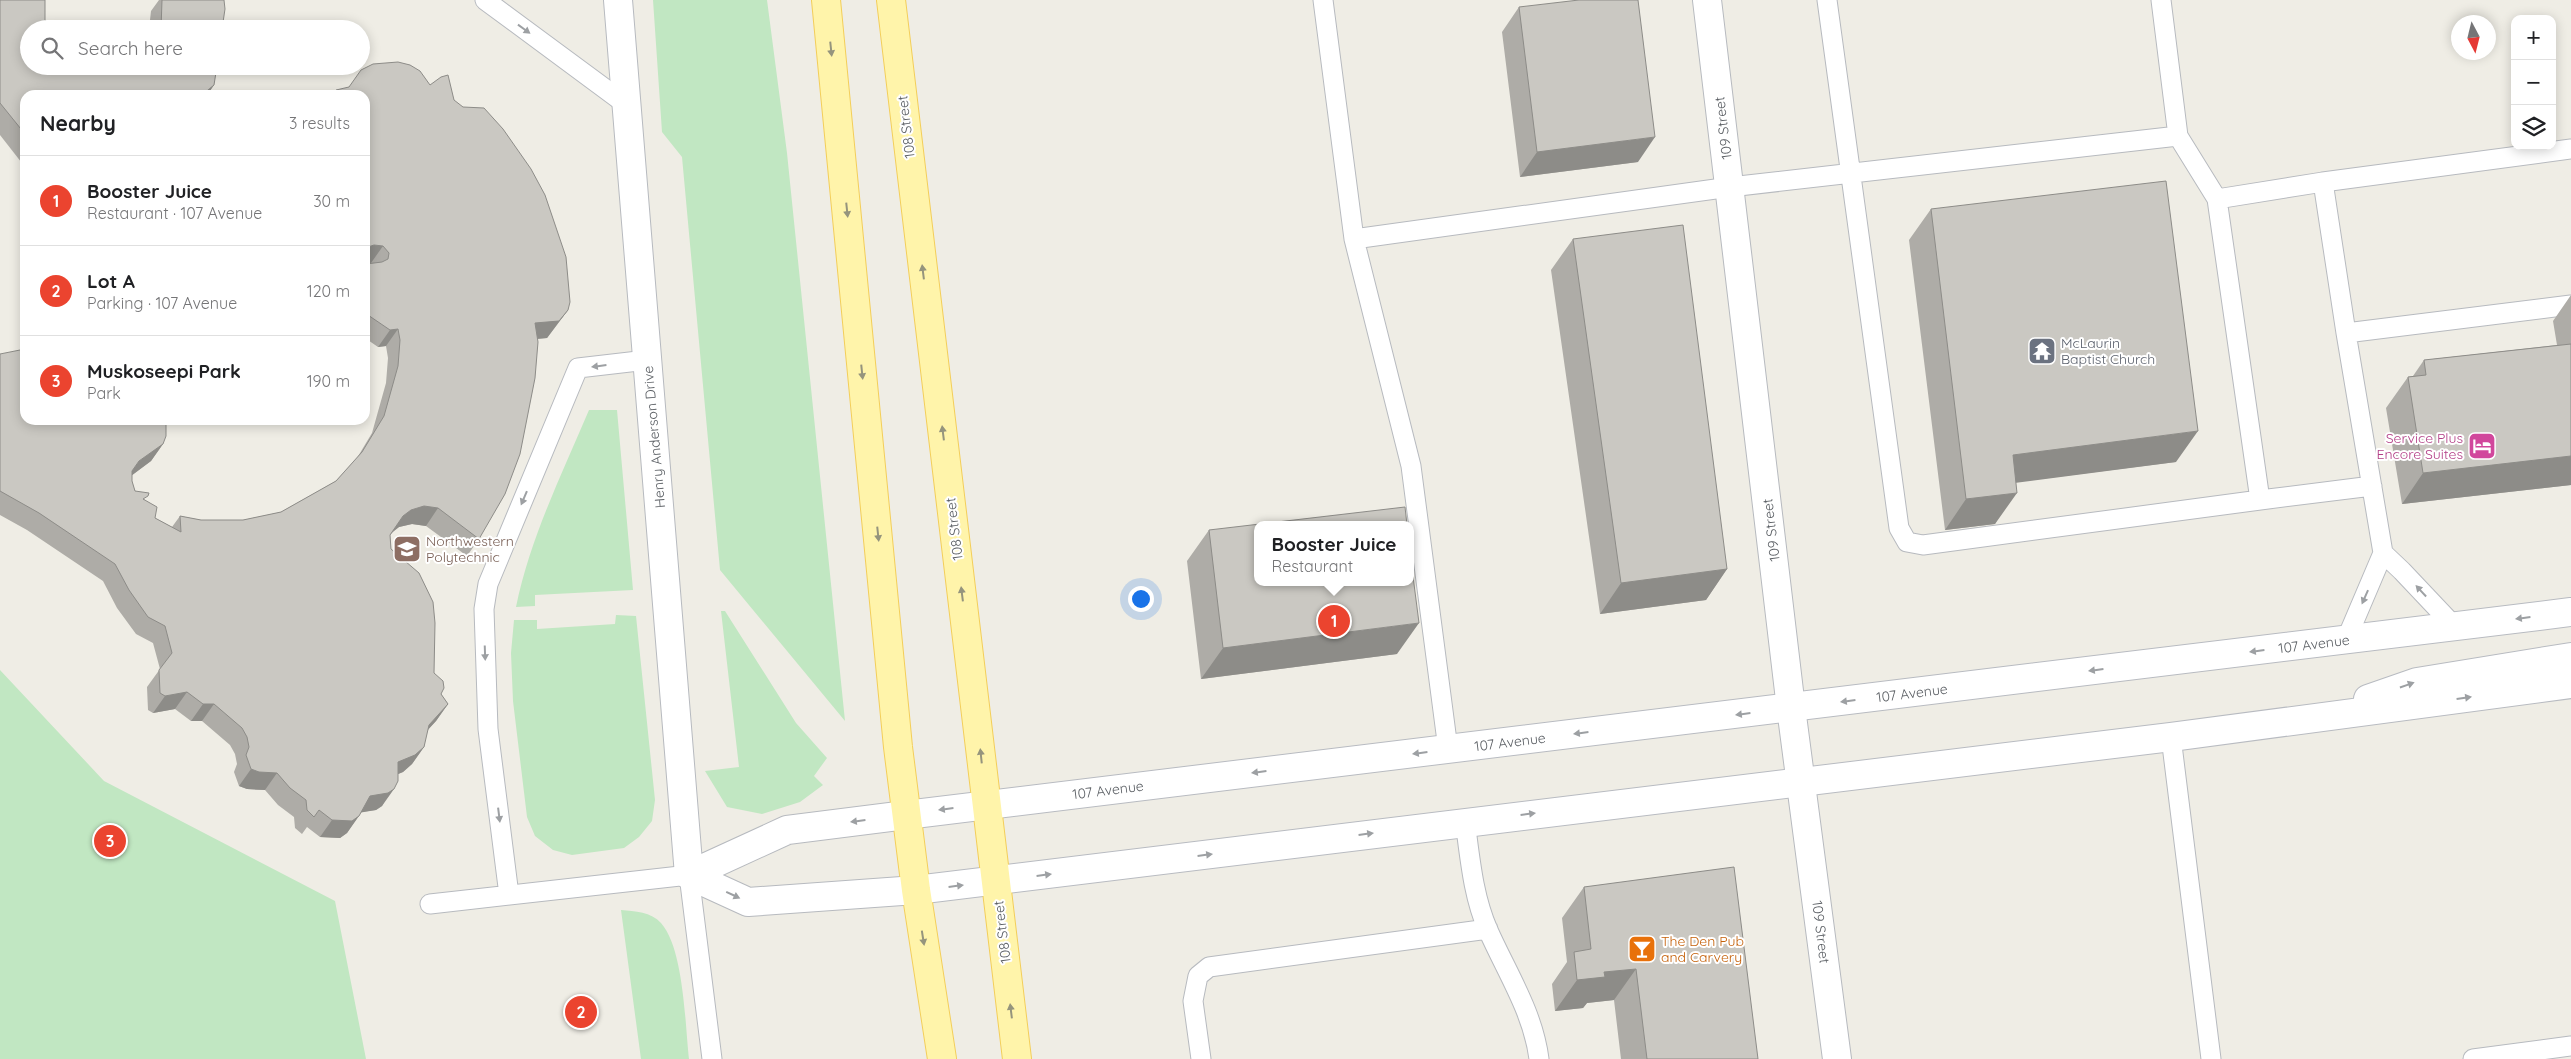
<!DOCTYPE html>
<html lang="en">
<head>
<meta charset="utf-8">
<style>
	body { margin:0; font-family:Quicksand,sans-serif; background:#f6f6f6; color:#202124 }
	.controls { position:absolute; right:15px; top:15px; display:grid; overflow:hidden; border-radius:10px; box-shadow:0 2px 12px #0003 }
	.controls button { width:45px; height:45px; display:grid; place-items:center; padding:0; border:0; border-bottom:1px solid #e0e0e0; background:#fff; color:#202124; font:25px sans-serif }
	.compass { position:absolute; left:2451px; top:15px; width:45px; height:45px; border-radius:50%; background:#fff; box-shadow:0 2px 12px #0003; rotate:173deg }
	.you { position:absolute; left:1140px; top:598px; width:18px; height:18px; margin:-12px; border:4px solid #fff; border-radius:50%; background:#1a73e8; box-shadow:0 0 0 8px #1a73e833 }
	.badge { display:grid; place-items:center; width:32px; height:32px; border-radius:50%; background:#eb442f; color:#fff; font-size:16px; font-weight:700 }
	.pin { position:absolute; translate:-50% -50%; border:2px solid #fff; box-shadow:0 1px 5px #0006 }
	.popup { position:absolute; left:1254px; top:521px; width:160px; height:65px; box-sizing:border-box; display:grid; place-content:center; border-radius:10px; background:#fff; filter:drop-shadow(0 1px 4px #0005); font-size:16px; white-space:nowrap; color:#757577 }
	.popup b { font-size:19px; color:#202124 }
	.popup::after { content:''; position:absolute; left:50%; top:100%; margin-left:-10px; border:10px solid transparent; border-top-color:#fff }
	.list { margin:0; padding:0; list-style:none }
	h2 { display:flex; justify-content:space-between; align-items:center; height:65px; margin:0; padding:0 20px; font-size:21px }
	h2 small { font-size:16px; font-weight:400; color:#757577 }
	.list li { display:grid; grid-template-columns:32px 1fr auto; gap:15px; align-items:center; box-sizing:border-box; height:90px; padding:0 20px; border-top:1px solid #e0e0e0 }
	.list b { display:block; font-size:19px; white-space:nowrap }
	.list p { margin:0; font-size:16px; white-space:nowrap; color:#757577 }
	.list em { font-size:16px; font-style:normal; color:#757577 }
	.icon { flex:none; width:28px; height:28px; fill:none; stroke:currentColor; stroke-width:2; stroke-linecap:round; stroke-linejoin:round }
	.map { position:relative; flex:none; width:2571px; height:1059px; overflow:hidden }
	.search { position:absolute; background:#fff; box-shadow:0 2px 12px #0003; left:20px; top:20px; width:350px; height:55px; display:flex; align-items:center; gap:12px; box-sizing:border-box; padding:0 18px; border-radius:28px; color:#757577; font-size:19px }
	.panel { position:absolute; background:#fff; box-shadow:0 2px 12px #0003; left:20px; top:90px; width:350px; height:335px; border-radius:15px }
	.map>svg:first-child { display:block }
	.green { fill:#c1e7c2 }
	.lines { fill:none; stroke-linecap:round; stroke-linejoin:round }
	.lane-casing { stroke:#b7babf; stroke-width:21 }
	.street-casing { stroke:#b7babf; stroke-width:30 }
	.secondary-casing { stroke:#b8bbc1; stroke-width:30 }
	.primary-casing { stroke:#f3ce5a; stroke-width:30 }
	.lane { stroke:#fff; stroke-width:19 }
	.street { stroke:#fff; stroke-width:28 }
	.secondary { stroke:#fff; stroke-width:28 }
	.primary { stroke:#fff4aa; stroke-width:28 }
	.wall { fill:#aeaca7 }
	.shaded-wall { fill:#8d8c88 }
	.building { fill:#cac8c2; stroke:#8d8c88 }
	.oneway { fill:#9da0a3 }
	.oneway2 { fill:#95947d }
	.labels { text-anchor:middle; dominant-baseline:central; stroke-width:4; stroke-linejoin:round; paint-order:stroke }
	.street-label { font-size:14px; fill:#5c6065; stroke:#fff }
	.worship-label { font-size:14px; fill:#5b616d; stroke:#fff; text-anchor:start }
	.hotel-label { font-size:14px; fill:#b23c85; stroke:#fff; text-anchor:end }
	.education-label { font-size:14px; fill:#785e54; stroke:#fff; text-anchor:start }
	.food-label { font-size:14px; fill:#c56008; stroke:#fff; text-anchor:start }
</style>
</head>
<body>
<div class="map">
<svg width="2571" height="1059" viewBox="0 0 2571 1059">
	<rect width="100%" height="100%" fill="#efede5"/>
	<path class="green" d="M653,0H767L787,153L845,721L720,570L682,157L662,132Z
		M589,410H617L633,590L535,595V606L516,607C530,538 562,474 589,410Z
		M721,611H725L796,723L827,758L814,776L823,785L800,802L762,814L727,807L705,771L739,767Z
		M616,615L636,616L655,800L652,821L639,837L624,848L572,855L553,850L535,836L527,817L513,701L511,653L514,620H537V629L615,624Z
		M0,670L104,781L335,901L366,1059H0Z
		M621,910C635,911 651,912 661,923C684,949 685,1024 689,1059H641Z"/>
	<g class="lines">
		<defs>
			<path id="lane" d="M485,0L627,105
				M1323,0L1354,239
				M1827,0L1899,528L1907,542L1923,545L2260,500
				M2161,0L2178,136
				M2323,182L2346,333L2571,305
				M2217,199L2260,500L2372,486
				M2383,553L2402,571L2454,626
				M2346,640L2383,553L2346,333
				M2171,737L2211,1059
				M1448,749L1411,466L1354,239L1730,187L2178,136L2217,199L2323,182L2571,149
				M1465,821C1470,858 1473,896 1488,930C1507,973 1533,1012 1539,1059
				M509,895L488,729L484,609L488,584L578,368L647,360
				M430,904L689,875L712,1059
				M1201,1059L1193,1001L1198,976L1209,967L1488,929
				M2473,1059L2571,1046"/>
			<path id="street" d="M618,0L689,875
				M1707,0L1791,708L1837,1059
				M689,875L748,902L916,890
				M689,875L787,830L906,815"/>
			<path id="secondary" d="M2368,699L2417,682L2571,657
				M906,815L2571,612
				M916,890L2171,737L2571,684"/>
			<path id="primary" d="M826,0L898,747L916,890L942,1059
				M891,0L1017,1059"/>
		</defs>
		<use href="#lane" class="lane-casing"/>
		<use href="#street" class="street-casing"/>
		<use href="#secondary" class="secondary-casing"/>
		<use href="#primary" class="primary-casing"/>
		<use href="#lane" class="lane"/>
		<use href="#street" class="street"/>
		<use href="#secondary" class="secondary"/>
		<use href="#primary" class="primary"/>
	</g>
	<path class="wall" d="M0,0L29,66L214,85L207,95H25V167L0,135Z
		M159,0H224L222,29H150V20L151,11Z
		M1519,7L1638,162L1520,177L1502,32Z
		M430,85L454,100L568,310L547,338L537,339L479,539L467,556L426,526L412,524L399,527L393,532L390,535L391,549L434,673L441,694L448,704L436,721L427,730L424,747L412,764L403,772L398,774L382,806L376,810L361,812L347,833L340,838L320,837L307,827L302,834L295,828L294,817L278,805L265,790L247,789L239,786L234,772L237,764L235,754L230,745L202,721H191L175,709L153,713L148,710L147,687L160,669L153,643L136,634L117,608L103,581L27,530L0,515V354L163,444L151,461L132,475V481L135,491L145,500L155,518L172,527L180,516L201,520H243L281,512L336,481L357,458L372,433L386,383L388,358L386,346L378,347L365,338V265L371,263L365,262Z
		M1931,209L2176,462L2016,482L1995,524L1945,530L1909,240Z
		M1573,239L1727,569L1706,600L1600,614L1551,270Z
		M2571,295V485L2402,504L2386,408L2408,377L2413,376L2424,360L2557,345L2553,321Z
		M1209,530L1397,654L1201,679L1187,561Z
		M1584,887L1758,1059H1621L1614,1000L1587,1003L1583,1008L1555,1011L1552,984L1567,962L1562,918Z"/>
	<path class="shaded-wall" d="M214,85L207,95H202Z
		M1655,137L1638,162L1520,177L1537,152Z
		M374,245L383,246L371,263L365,262V248Z
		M568,310L547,338L523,340L535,323Z
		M398,329L386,346L378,347L390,330Z
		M2198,431L2176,462L1991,486L2013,455Z
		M163,444L151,461L127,479L132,471L139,461Z
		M2571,456V485L2402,504L2423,473Z
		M2017,493L1995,524L1945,530L1966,499Z
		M424,506L438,508L426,526L412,524L399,527L391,533L403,516L411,510Z
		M1727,569L1706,600L1600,614L1621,583Z
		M1419,623L1397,654L1201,679L1223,648Z
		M187,692L175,709L153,713L165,696Z
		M203,704H214L202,721H191Z
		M448,704L436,721L417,742L429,725Z
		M424,747L412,764L403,772L386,779L398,762Z
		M251,769L277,773L265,790L247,789L239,786Z
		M394,789L382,806L376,810L358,813L370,796Z
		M359,816L347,833L340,838L320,837L332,820Z
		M1636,969L1614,1000L1587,1003L1583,1008L1555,1011L1577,980L1604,972Z"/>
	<path class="building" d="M0,0H45V20L52,29H29V66H217L214,85L202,95H25V134L0,103Z
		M162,0H224L225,9L222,29H161Z
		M1579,0H1638L1655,137L1537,152L1519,7Z
		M398,62L410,65L420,71L430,85L441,77L448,75L454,100L463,107L484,108L503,129L531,169L545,195L566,257L570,302L568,310L559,321L535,323L538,342L535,378L520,454L505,494L479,539L438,508L424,506L411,510L403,516L390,535L391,549L419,573L433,602L435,623L434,673L443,681L444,688L441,694L448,704L429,725L424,747L415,755L398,762V781L394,789L388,793L370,796L359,816L352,821L332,820L319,810L314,817L307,810L306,800L290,788L277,773L259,772L251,769L246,755L249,747L247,737L242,728L214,704H203L187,692L165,696L160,693L159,670L172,653L165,626L148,617L129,590L115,564L39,513L0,491V354L25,349V420H166V436L163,444L139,461L132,471V481L135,491L149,493L148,496L143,499L157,507L155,518L181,532L180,516L201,520H243L281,512L336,481L362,452L384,416L398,366L400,340L398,329L390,330L365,313V265L366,264L382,262L388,259L389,253L383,246L374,245L365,248V95H331L336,90L349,87L361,70L373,64Z
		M2166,181L2198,431L2013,455L2017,493L1966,499L1931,209Z
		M1683,225L1727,569L1621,583L1573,239Z
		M2571,344V456L2423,473L2408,377L2426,375L2424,360Z
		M1405,507L1407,525H1258V582H1410V553L1419,623L1223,648L1209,530Z
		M1734,867L1758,1059H1647L1636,969L1604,972L1605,977L1577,980L1574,952L1591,949L1584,887Z"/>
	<defs><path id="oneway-solid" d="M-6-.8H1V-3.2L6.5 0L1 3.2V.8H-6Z" transform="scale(1.25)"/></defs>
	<g class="oneway">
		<use href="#oneway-solid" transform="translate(524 29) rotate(36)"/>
		<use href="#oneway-solid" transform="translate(599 366) rotate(173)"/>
		<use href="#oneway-solid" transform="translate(524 498) rotate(113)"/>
		<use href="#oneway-solid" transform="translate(2421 591) rotate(-133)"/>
		<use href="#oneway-solid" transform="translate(2365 597) rotate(114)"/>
		<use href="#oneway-solid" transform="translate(2523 618) rotate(173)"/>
		<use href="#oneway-solid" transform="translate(2257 651) rotate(173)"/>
		<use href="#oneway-solid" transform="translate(485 653) rotate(88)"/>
		<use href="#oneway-solid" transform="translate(2096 670) rotate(173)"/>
		<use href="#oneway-solid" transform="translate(2407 685) rotate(-19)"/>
		<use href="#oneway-solid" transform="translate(2464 698) rotate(-8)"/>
		<use href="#oneway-solid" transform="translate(1848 701) rotate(173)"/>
		<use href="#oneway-solid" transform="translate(1743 714) rotate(173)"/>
		<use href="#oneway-solid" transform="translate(1581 733) rotate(173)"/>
		<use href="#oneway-solid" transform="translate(1420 753) rotate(173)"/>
		<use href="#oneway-solid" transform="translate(1259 772) rotate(173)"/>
		<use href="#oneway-solid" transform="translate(946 809) rotate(173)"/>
		<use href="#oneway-solid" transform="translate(1528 814) rotate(-7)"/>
		<use href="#oneway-solid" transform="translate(499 815) rotate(83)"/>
		<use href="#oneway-solid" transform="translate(858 821) rotate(173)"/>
		<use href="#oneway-solid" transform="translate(1366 834) rotate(-7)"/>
		<use href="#oneway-solid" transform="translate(1205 855) rotate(-7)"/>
		<use href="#oneway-solid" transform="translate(1044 875) rotate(-7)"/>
		<use href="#oneway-solid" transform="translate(956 886) rotate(-7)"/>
		<use href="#oneway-solid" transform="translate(733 895) rotate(25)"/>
	</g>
	<g class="oneway2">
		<use href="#oneway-solid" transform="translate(831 49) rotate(84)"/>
		<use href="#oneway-solid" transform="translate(847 210) rotate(84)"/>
		<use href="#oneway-solid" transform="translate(923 272) rotate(-97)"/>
		<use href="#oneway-solid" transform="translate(862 372) rotate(84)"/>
		<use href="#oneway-solid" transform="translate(943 433) rotate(-97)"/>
		<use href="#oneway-solid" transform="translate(878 534) rotate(84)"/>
		<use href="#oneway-solid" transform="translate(962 594) rotate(-97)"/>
		<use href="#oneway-solid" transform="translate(981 756) rotate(-96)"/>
		<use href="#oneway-solid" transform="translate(923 938) rotate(81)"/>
		<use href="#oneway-solid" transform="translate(1011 1011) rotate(-97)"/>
	</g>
	<defs>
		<symbol id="temple-square" viewBox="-11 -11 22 22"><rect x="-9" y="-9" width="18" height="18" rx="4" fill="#6b7280" stroke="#fff"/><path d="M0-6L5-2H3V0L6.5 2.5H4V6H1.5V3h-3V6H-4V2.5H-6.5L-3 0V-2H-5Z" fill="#fff"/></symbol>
		<symbol id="hotel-square" viewBox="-11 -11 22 22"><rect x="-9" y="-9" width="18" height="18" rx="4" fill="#d1479c" stroke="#fff"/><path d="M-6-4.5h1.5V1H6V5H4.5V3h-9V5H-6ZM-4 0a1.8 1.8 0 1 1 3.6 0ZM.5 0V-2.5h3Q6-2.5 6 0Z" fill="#fff"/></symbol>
		<symbol id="university-square" viewBox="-11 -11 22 22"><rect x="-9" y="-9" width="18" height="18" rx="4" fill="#8d6e63" stroke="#fff"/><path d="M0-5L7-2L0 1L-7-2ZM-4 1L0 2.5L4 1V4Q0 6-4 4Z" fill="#fff"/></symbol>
		<symbol id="bar-square" viewBox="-11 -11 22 22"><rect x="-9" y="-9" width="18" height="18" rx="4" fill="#e8710a" stroke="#fff"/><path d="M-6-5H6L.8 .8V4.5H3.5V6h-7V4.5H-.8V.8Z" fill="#fff"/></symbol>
	</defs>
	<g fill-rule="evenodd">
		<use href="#temple-square" x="2026" y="335" width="32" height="32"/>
		<use href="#hotel-square" x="2466" y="430" width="32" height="32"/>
		<use href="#university-square" x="391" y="533" width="32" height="32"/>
		<use href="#bar-square" x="1626" y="933" width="32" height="32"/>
	</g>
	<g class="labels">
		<g class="street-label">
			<text transform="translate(906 127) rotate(-97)">108 Street</text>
			<text transform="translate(1723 128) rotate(-97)">109 Street</text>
			<text transform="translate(654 437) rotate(-95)">Henry Anderson Drive</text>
			<text transform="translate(954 529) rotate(-97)">108 Street</text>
			<text transform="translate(1771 530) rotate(-97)">109 Street</text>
			<text transform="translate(2314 644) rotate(-7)">107 Avenue</text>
			<text transform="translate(1912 693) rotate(-7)">107 Avenue</text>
			<text transform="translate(1510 742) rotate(-7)">107 Avenue</text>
			<text transform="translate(1108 790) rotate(-7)">107 Avenue</text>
			<text transform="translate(1002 932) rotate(-97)">108 Street</text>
			<text transform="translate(1821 932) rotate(83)">109 Street</text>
		</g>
		<g class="worship-label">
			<text x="2061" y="343">McLaurin<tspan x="2061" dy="16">Baptist Church</tspan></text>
		</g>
		<g class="hotel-label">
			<text x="2463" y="438">Service Plus<tspan x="2463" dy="16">Encore Suites</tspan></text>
		</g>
		<g class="education-label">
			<text x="426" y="541">Northwestern<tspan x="426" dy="16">Polytechnic</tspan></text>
		</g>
		<g class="food-label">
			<text x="1661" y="941">The Den Pub<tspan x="1661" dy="16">and Carvery</tspan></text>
		</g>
	</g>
</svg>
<div class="controls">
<button>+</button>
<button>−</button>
<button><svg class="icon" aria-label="layers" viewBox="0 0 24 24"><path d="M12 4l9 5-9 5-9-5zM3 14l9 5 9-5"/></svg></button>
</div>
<svg class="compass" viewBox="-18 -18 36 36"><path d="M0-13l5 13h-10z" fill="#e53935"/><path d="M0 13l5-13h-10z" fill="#757577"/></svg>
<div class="you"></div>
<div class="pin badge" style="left:1334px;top:621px">1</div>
<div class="popup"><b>Booster Juice</b>Restaurant</div>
<div class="pin badge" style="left:581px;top:1012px">2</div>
<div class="pin badge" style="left:110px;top:841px">3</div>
<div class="search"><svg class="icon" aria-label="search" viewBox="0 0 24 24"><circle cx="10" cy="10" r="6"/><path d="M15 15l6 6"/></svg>Search here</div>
<section class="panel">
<h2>Nearby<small>3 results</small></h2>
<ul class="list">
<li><span class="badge">1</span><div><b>Booster Juice</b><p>Restaurant · 107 Avenue</p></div><em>30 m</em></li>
<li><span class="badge">2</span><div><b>Lot A</b><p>Parking · 107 Avenue</p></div><em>120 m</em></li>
<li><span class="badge">3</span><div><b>Muskoseepi Park</b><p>Park</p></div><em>190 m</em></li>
</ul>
</section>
</div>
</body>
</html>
